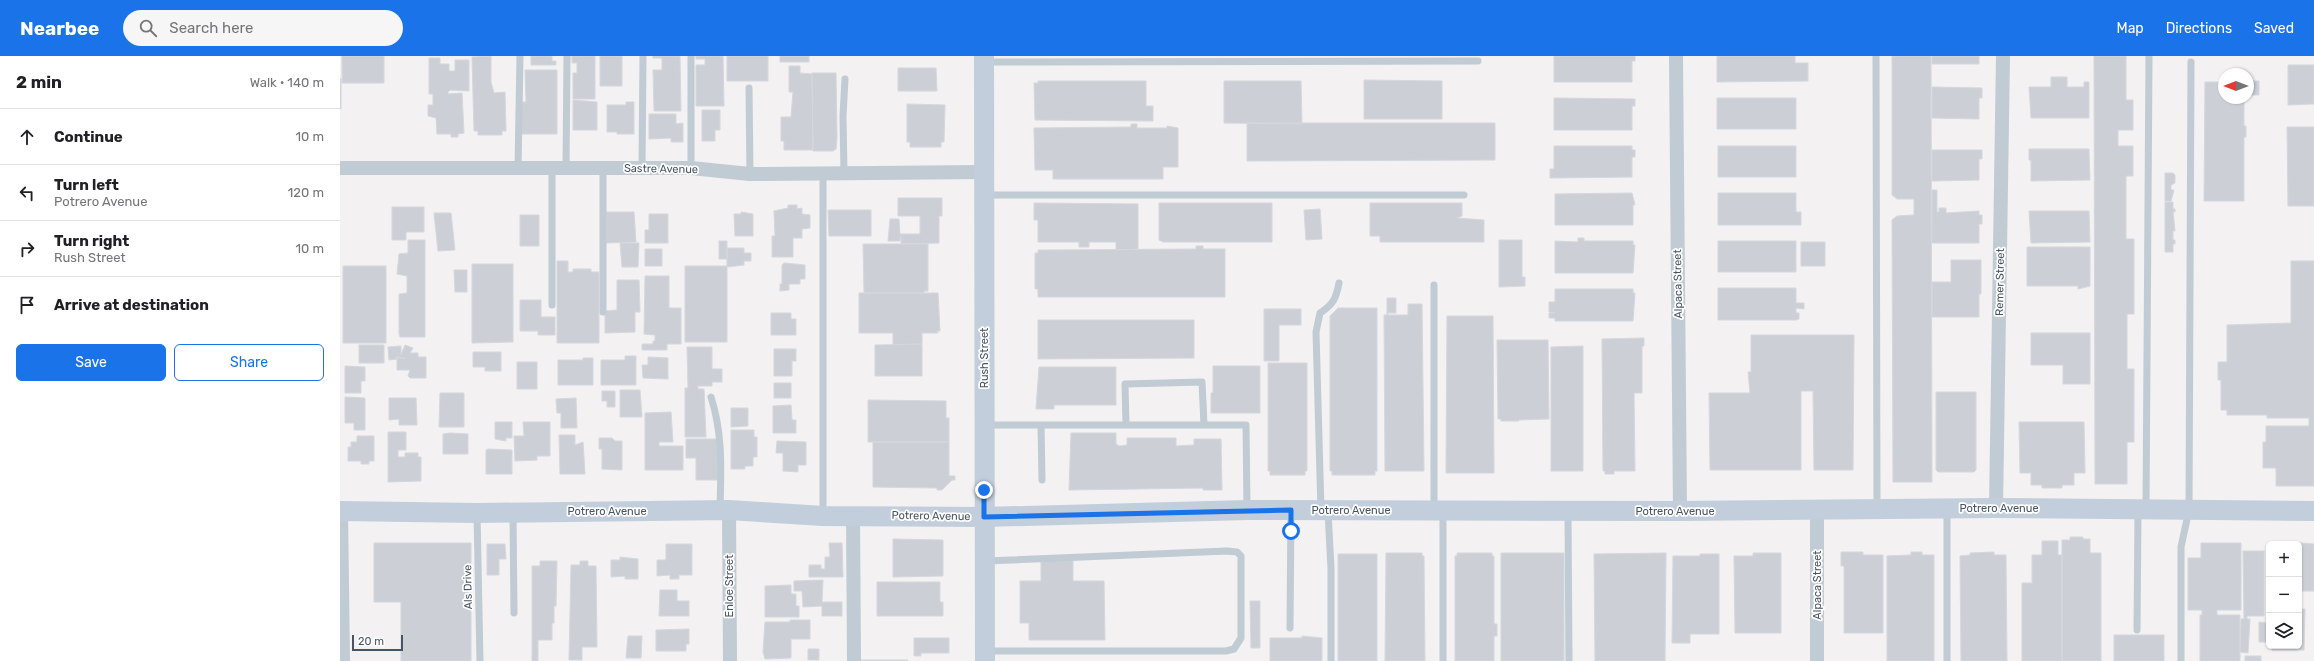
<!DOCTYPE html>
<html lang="en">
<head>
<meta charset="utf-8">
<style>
	body { margin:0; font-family:Rubik,sans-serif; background:#f6f6f6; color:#202124 }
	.controls { position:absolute; right:12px; bottom:12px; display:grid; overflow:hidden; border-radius:6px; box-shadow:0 1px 3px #0004 }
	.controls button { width:36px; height:36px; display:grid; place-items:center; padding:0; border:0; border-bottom:1px solid #e0e0e0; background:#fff; color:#202124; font:20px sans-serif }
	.compass { position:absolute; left:1878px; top:12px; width:36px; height:36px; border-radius:50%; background:#fff; box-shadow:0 1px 3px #0004; rotate:270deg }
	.scale { position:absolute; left:12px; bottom:10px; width:51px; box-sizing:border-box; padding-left:4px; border:2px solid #475461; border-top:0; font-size:11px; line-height:14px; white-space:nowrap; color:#475461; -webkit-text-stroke:3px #fff; paint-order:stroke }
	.stop { position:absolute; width:12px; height:12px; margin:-9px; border:3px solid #1a73e8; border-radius:50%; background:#fff }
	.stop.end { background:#1a73e8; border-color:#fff; box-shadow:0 1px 4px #0008 }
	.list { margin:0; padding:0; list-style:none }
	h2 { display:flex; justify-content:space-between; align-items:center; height:52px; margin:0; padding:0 16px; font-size:17px }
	h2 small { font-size:13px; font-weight:400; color:#757577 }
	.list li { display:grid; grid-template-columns:26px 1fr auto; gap:12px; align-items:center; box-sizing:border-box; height:56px; padding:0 16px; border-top:1px solid #e0e0e0 }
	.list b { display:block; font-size:15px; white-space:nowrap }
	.list p { margin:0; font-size:13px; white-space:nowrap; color:#757577 }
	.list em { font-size:13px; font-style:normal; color:#757577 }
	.actions { display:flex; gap:8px; padding:12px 16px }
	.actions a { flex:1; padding:9px 0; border:1px solid #1a73e8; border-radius:6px; text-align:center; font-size:14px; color:#1a73e8 }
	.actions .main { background:#1a73e8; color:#fff }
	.icon { flex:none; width:22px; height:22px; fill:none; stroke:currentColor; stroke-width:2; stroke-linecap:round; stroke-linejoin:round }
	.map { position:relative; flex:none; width:1974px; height:605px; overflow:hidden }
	header { display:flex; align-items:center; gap:24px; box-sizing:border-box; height:56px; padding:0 20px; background:#1a73e8; color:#fff }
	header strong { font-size:19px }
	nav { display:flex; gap:22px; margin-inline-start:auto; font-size:14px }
	.search { width:280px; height:36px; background:#f6f6f6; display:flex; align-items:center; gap:10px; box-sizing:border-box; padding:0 14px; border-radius:22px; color:#757577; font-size:15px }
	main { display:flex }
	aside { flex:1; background:#fff }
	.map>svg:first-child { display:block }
	.building { fill:#ccd0d6; stroke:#d4d7dd }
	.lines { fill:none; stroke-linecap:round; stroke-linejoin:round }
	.lane { stroke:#c0cbd4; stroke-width:7 }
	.street { stroke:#c0cbd4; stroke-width:14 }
	.secondary { stroke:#c2cedb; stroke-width:20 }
	.route { stroke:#1a73e8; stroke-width:5 }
	.labels { text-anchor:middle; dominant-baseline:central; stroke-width:3.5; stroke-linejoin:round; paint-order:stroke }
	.street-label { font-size:11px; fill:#475461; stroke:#fff }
</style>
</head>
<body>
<header>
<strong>Nearbee</strong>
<div class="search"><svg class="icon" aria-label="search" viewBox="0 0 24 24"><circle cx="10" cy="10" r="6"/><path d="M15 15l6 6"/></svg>Search here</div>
<nav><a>Map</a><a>Directions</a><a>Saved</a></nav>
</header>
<main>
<aside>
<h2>2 min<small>Walk · 140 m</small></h2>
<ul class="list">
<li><svg class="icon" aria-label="ahead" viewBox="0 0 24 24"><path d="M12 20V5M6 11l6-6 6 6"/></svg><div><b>Continue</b></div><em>10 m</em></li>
<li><svg class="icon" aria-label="left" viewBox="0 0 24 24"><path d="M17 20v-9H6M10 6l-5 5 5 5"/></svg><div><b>Turn left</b><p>Potrero Avenue</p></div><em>120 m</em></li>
<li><svg class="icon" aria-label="right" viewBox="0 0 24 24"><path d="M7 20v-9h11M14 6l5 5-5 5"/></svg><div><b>Turn right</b><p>Rush Street</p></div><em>10 m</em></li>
<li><svg class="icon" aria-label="arrive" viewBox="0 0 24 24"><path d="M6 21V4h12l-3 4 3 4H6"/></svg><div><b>Arrive at destination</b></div></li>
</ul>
<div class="actions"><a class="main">Save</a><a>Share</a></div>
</aside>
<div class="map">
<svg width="1974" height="605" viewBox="0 0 1974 605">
	<rect width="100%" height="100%" fill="#f3f1f1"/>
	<path class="building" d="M2,0H44V27H2Z
		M151,0V26L154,37L165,36L166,75H162V79H138V75H134L132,1Z
		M191,0H212V5H216V9H191Z
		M232,0H255V43H233V17H237V7H232Z
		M260,0H282V30H260Z
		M313,0H340L341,55H314L313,14H322V2H313Z
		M356,0H383L384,50H356V9H365V3H356Z
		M387,0H428V25H387Z
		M440,0H469V6H440Z
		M1214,0H1295V5H1292V26H1214Z
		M1377,0H1455V7H1468V25L1377,26Z
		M1552,0H1591L1592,426H1553L1552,164L1557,160L1574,159V143H1557L1552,139Z
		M1592,0H1639V8H1592Z
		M1754,0H1786V44H1793V74H1778V90H1793V120H1786V183H1794V258H1787V313H1794V386H1787V428H1755Z
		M89,2H100V8H109V15H115V4H129V35L110,34L108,36V38L122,37L124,77L118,78V81H111V78H97L96,62L88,60V49H93V38H89Z
		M1948,9H1974V48L1948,49Z
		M449,10H460V17L472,18L473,94H444V85H441V61H451L453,36H449Z
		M558,12H596L597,35H558Z
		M185,14H217V78H180V46H186Z
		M472,17H496L497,81L496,93L493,95H473Z
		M1711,21H1727V31H1744V26H1749V62H1691L1689,31H1711Z
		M0,23H1V53H0Z
		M1024,24L1102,25V63H1024Z
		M698,25H806V50H813V65L695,64L694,27H698Z
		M884,25H961L962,68L884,67Z
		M1908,25H1919V39H1908Z
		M1865,26H1884V42H1904V70H1906V81H1904V145H1864Z
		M1592,31L1642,32V42H1639V63L1592,62Z
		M1214,42L1295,43V50H1292V74H1214Z
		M1377,42H1456V73H1377Z
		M233,44L257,46V74H233Z
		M286,46H294V78H277V76H267V49H286Z
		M567,48L605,49L604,86H601V91H570V86H567Z
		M362,54H380V74H375V85H362Z
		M309,58H336V68L343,67V86H331V82L309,83Z
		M907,67H1155V104L907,105Z
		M791,68H797V72H827V70L838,72V111H823V123H713V114H695L694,72L791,71Z
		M1947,71H1974V150H1948Z
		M1214,90H1292V94H1295V101H1292V121L1210,122V113H1214Z
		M1378,90H1456V121H1378Z
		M1689,93H1749L1750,124L1691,125V104H1689Z
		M1592,94H1642V103H1639V124L1592,125Z
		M1825,117H1833L1835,119V127L1831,129V134H1834L1831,145H1825Z
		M1592,134H1597V156H1599V152H1606V157L1639,155V159H1642V168H1639V187H1592Z
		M1292,137L1295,149H1293V169H1215V138Z
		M1378,137H1456V156H1461V169H1378Z
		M558,142H602V160H599V187L561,188V180L560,185H548L550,163H559L560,178H580V160H558Z
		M1825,146H1833V153H1835V156H1833L1835,175H1833V184H1835V188H1833V196H1825Z
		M694,147L798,148V193L776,194V186H749V191H739V186H698V164H694Z
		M819,147H932V186H823L819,184Z
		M1030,147H1122V160L1117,162L1144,164V186H1040V180H1030Z
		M448,149H457V153L462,152V158L470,159V172L462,173V182H453V201H432V180H435L434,155L448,152Z
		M52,151H84V176H66V184H52Z
		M980,153L982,183L966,184L964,154Z
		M488,154H531V180H489Z
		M1689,155H1749L1750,186L1691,187Z
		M266,156H294L296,186L266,187Z
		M401,156L413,158V180H395L394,158H401Z
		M94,157H111L115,194L98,195Z
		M309,158H328V187H305V174H309Z
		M180,159H199V190H180Z
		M1238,182H1244V185H1293V189H1295L1293,217H1215V185L1238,186Z
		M68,184H85V281H60L59,277V238L67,237V220L57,218L59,198L68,197Z
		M1159,184H1182V221H1185V230L1159,231Z
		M379,185H387V203H379Z
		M1378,185H1456V216H1378Z
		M1461,186H1485V210H1461Z
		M280,187H299L298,211H282Z
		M523,188H588V235H584V237H524Z
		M856,190H863V193H885V241H698V233H695V197H698V194L856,193Z
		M1687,191H1750V230L1738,233V230H1687Z
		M387,192H404V197H411V205H404V209L387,211Z
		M305,193H322V210H305Z
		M1611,204H1641V238H1639V261H1592V226H1611Z
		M217,205H228V216H233V213H251V216H259V287H217Z
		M1951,205H1974V430H1936V412H1923V386H1926V370H1969V362H1927V359H1887V354H1881V324H1878V306H1887V269L1951,267Z
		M444,207L465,209V223H460V228H449V234L440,235V228H442V209Z
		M132,208H173V286L132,287Z
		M3,210H46V287H3Z
		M345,210H387V286H345Z
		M114,214H127V236H115Z
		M305,220H329V252H341V288H327V294H302V288H313V285H315V279L304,278Z
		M277,224H299L300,256H295V276L265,277V255L277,254Z
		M1378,232H1456V247H1464V253L1456,252V257H1459V263L1456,264H1378Z
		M1215,233H1293V237H1295L1293,265H1215V262H1209V257H1215L1209,256V246H1215Z
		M519,237H598L600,275H597L598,277H582V288L553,289V277H519Z
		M1047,242H1056V257H1048V259H1068V248H1082L1084,415H1045L1044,259H1047Z
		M180,244H201V261H215V279H198V275H180Z
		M998,252H1037V415H1035V419H992V415H990V260Z
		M924,253H961V269H939V305H924Z
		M431,257H451V263H456V279H431Z
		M1107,260H1153L1154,417H1106Z
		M698,264H854V302L698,303Z
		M1691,277H1750V328H1723V309H1691Z
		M1411,279H1514L1513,414H1474L1473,335H1461V414H1370L1369,337H1410L1408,316H1411Z
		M1304,282V290H1302V337H1294L1295,415H1274V418H1265V415H1263L1262,283Z
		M1157,284H1208L1209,363L1179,364V365H1161V363H1158Z
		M582,288V320H535V289Z
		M19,289H44V307H19Z
		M65,289L73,292L70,297H78V301H86V322H70L68,320L70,314H57V302H65L56,301L57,303L49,304L48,291L61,290V299Z
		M1243,290V415H1211V291Z
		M347,291H372V313H382V326H372V330H358V333H364L366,381H345V332H348Z
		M434,293H456V305H452V320H434Z
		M133,296H161V315H145V311H133Z
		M285,300H296V329H261V304H285Z
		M308,301L328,302V323L303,322L302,309H308Z
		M243,302H253V329H218V304H243Z
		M177,306H197V333H177Z
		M928,307H967V415H965V419H930V415H928Z
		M5,310L25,311V325H21V337H5Z
		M873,310H920V357H871V337H873Z
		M699,311H776V349H714V353H696Z
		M434,327H451V342H434Z
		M280,334H300L302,361H280Z
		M262,335H275V351H267V345H262Z
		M1596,336H1636V414L1634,416H1598L1596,414Z
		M100,337H124V371H99Z
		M5,341L25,342V374H14V367H5Z
		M49,342H76L77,369H59V363L49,364Z
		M236,342L237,372H221V357H217L216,343Z
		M528,344L606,345V362H609V386H528Z
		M451,349L452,364H456V377H433V350Z
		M391,352H408V370L391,371Z
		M331,356L333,386H319V390H343V414H305V357Z
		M155,366H172V382H166V385L155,383Z
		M183,366H210V400H197V404L175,405L174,380H184Z
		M1679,366H1744L1745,417H1734V429H1722V432H1702V429H1691V417H1680Z
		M391,374H414V381H417V401H413V410H405V413H391Z
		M48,376H66V394H58V401H65V397H78V401H81V425L48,426Z
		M110,377L128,378V398H103V378Z
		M731,377H776V388L779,390L787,389V382H836V390L854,389V383H881L882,434H863V432L729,434Z
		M219,379H235V389L243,386L245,418H220Z
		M17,380H34V405H29V408H21V405H8V391H11V386H17Z
		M259,382H272L275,385H282V414L262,413V393H259Z
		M346,383H377L378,424H356V402H346Z
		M437,385L466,386V409H458V416L443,415V397H436Z
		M533,386H609V420H615V424H612L602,434H597V432L533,431Z
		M148,393L172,394V418H146V394Z
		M1730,481H1743V483H1750V497H1761V605H1722V484H1730Z
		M553,483L603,484V520L553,521Z
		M1702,485H1718V499H1722V605H1682V527H1692V499H1702Z
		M1951,486L1974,488V535H1959V488H1951Z
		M34,487H131V605H61V546H34Z
		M489,487H502L503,521H469V509H481V513H485V501H490Z
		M1861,487H1901V554H1877V559H1900V605H1860V559H1862V554H1848V502H1861Z
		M147,488H165L166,503H159V519H147Z
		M326,488H352V519H339V523H330V519L317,520V504H326Z
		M1903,495H1924V560H1907V563H1910L1908,597L1900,596L1901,563H1904Z
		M1501,496H1523V499H1543V577H1504V510H1501Z
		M1571,496H1582V499H1594V605H1547V500L1571,499Z
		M1654,496V499H1666L1667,605H1621L1620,500L1630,499V497Z
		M1046,497H1082V500H1084L1085,605H1045Z
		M1117,497H1152V500H1154V568H1157V580H1154V605H1115V500H1117Z
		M1161,497H1224V605H1161Z
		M1326,497L1325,605H1255L1254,498Z
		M1413,497H1441V577H1395L1394,500H1413Z
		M998,498H1037V605H998Z
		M1360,498H1379V578H1350V587H1332L1333,500H1360Z
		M280,501L298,503V523H285V520L271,521V504H280Z
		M733,503V525H764L765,584H689V567H680V525H701V504Z
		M200,505H217L216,550H214V567H212V584H198V605H192V510H200Z
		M240,505H248V510H256L257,591H242V604H229L231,509H240Z
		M483,524L482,546H502V560H482V550L463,551L462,535H454V525Z
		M537,526H600V546H603V560H537Z
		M451,529V538H456V550H459V561H425V530Z
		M320,534H337V545H349V560H319Z
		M910,545H920V592H911Z
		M1959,553H1965L1964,594H1932V590H1959Z
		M450,564H470V583H451V602L425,603L423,596L425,566H450Z
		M1919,566L1929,567V586H1919Z
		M349,573V588H346V595H316V574Z
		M1774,579H1824V605H1774Z
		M288,580H302L301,602H286Z
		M962,580L982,582V605H930V582H962Z
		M574,582H609V597H581V600H574Z
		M468,593H479V604H468Z
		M1905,600H1921V605H1905Z
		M520,604H568V605H520Z"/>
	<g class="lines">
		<path class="lane" d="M351,0V112
			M1536,0L1537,452
			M646,6L1138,5
			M409,32L410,118
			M178,112L180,0
			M226,112L227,0
			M263,112V256
			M302,112L303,0
			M504,117L503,60L505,23
			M483,118V459
			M645,139H1124
			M1094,229V454
			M212,249V112
			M371,341C383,378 381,414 380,452
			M647,369H906L907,453
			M701,369L702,424
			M786,369L785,328L862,326L864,369
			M1806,452L1809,0
			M981,454L976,276L980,257C994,248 996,242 999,227
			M1607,455V605
			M988,456L991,512V605
			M1103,456V605
			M137,457L140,605
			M1228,457L1229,605
			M173,458L174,557
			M950,572L951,454
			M1797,574L1798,454
			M645,595H886L894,593L901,582V500L897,496L887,495L645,505
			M1841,605V491L1849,454L1851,6"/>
		<path class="street" d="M1336,1L1340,455
			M0,112H351L410,118L643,116
			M1656,452L1663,0
			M1,454L3,605
			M389,454L390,605
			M513,459L514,605
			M1477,605V453"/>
		<path class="secondary" d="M644,0L645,605
			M0,455L137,457L389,454L483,460L644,461L907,454L1340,455L1656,452L1974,455"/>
	</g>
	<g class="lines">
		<path class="route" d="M644,434V461L951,454V475"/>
	</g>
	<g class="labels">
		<g class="street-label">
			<text transform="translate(321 113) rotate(1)">Sastre Avenue</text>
			<text transform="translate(1660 226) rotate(-89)">Remer Street</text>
			<text transform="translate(1338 228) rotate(-91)">Alpaca Street</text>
			<text transform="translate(644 302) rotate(-90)">Rush Street</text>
			<text x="1659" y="452">Potrero Avenue</text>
			<text x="1011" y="454">Potrero Avenue</text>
			<text x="267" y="455">Potrero Avenue</text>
			<text x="1335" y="455">Potrero Avenue</text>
			<text transform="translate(591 460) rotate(1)">Potrero Avenue</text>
			<text transform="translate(1477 529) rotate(-90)">Alpaca Street</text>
			<text transform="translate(389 530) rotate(-90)">Enloe Street</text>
			<text transform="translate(128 531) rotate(-91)">Als Drive</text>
		</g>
	</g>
</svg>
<div class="controls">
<button>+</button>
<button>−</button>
<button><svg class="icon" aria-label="layers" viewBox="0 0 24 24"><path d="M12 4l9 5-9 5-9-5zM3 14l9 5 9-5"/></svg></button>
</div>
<svg class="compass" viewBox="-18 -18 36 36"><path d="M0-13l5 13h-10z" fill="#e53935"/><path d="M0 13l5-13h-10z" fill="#757577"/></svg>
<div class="scale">20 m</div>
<div class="stop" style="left:951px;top:475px"></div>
<div class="stop end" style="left:644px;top:434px"></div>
</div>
</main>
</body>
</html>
